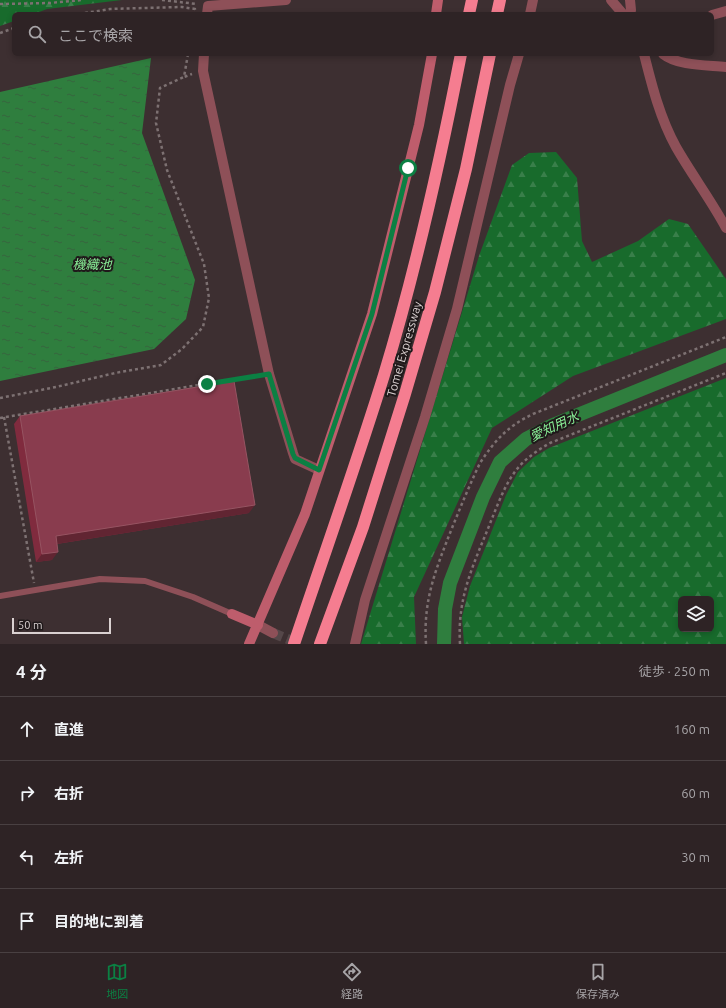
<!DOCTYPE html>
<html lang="ja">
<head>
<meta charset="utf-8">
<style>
	body { margin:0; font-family:Ubuntu,"Noto Sans JP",sans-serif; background:#3a2f32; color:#f1f3f6 }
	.controls { position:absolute; right:12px; bottom:12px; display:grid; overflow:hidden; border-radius:6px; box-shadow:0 2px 6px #0003 }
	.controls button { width:36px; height:36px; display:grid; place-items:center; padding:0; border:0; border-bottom:1px solid #494042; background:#2e2325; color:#f1f3f6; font:20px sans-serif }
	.scale { position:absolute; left:12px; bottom:10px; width:99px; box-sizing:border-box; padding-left:4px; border:2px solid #dad1d1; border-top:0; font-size:11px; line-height:14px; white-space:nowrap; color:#dad1d1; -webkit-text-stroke:3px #1f191a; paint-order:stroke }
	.stop { position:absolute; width:12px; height:12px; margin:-9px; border:3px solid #0b8043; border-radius:50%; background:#fff }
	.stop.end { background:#0b8043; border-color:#fff; box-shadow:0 1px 4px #0008 }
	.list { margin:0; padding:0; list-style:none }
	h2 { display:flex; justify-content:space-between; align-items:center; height:52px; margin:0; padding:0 16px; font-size:17px }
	h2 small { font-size:13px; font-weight:400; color:#a7a4a7 }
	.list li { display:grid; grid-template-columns:26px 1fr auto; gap:12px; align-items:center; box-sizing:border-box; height:64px; padding:0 16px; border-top:1px solid #494042 }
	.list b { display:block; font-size:15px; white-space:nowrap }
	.list em { font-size:13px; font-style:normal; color:#a7a4a7 }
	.icon { flex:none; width:22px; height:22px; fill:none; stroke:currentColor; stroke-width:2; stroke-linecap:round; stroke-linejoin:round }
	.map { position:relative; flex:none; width:726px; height:644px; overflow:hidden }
	.search { position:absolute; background:#2e2325; box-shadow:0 2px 6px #0003; left:12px; right:12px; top:12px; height:44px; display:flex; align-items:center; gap:10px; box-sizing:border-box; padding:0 14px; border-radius:6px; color:#a7a4a7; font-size:15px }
	.sheet { height:308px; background:#2e2325 }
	nav { display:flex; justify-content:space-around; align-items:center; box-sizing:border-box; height:56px; border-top:1px solid #494042; background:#2e2325; font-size:11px; color:#a7a4a7 }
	nav a { display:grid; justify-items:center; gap:2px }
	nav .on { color:#0b8043 }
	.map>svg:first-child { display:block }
	.forest { fill:url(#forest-firs); fill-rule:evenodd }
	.water { fill:url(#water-ripples) }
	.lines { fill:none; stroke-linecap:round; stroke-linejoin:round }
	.canal { stroke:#2f7e3e; stroke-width:14 }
	.street-tunnel { stroke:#554749; stroke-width:10; stroke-dasharray:10 5; stroke-linecap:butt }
	.path { stroke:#7d7172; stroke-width:2.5; stroke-dasharray:3 3; stroke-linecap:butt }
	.lane { stroke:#8e5058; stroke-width:6 }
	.street { stroke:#8e5058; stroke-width:10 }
	.secondary { stroke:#be5d6c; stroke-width:10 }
	.highway { stroke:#f57d90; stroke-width:12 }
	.wall { fill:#802b3e }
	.shaded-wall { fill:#612532 }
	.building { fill:#893c4e; stroke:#965462 }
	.route { stroke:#0b8043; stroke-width:5 }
	.labels { text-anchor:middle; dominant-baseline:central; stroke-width:4; stroke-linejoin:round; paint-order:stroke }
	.street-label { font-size:12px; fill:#dad1d1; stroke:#1f191a }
	.water-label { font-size:13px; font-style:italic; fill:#89ef97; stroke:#1f191a }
</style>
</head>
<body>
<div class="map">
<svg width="726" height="644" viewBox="0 0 726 644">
	<defs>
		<pattern id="forest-firs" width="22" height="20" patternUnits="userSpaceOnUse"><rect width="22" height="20" fill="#186b2c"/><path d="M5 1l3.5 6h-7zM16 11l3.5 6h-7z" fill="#397f4a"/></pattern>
		<pattern id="water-ripples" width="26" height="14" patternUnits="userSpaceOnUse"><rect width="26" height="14" fill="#2f7e3e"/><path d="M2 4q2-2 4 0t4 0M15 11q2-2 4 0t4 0" fill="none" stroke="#36653e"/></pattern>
	</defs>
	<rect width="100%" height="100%" fill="#3d2f31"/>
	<path class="forest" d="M0,0H122L47,9L34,14H14V21L0,26Z
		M556,152L577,178L582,241L592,262L638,241L669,219L688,224L726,279V319L573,376L492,428L414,597L416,644H361L479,256L512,165L529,153Z
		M726,378V644H464L462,617L470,586L506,495L518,472L534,457L549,448ZM681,599H711V629H681Z"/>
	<path class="water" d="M151,58L142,133L195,280L186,319L154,349L0,381V92Z"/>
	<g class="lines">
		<path class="canal" d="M444,644L445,609L450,583L483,497L500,462L526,439L553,425L726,355"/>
		<path class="street-tunnel" d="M273,633L300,644"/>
		<path class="path" d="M162,0L197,4
			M0,4L50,3L82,0
			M79,14L110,9L182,7L195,9L194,14
			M0,33L14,28
			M188,54L184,77L192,74
			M0,398L56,387L115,373L161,365L182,349L203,327L209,298L204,264L167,170L156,123L160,88L184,77
			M4,417L34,583
			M0,418L259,375
			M426,644C423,599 436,569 452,528C461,506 470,484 480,463C495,440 508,426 533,414L726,337
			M460,644C457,596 474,564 491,521C498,504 505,484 517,469C526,458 538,450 550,443L726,373"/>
		<path class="lane" d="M0,596L100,579L145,581L193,597L232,614"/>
		<path class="street" d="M611,0L623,14
			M630,0L631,10L630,14
			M207,14L208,6L286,0
			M530,14L533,0
			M712,15L726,11
			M204,54L203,71L269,374L293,453L295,459L319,470
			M644,54C652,86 660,118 676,147C692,175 711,200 726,228
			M663,54C678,66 707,65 726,67
			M258,625L273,633
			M355,644L365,600L425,417L457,309L510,85L519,54"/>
		<path class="secondary" d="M436,14L438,0
			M232,614L258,625
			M249,644L305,514L372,314L419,125L432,54"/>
		<path class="highway" d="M469,14L472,0
			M497,14L500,0
			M294,644C324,555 356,465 384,375C416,270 440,162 461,54
			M320,644L363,527L405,394L435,292L466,169L490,54"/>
	</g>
	<path class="wall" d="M20,416L249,513L57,544L52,560L36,562L14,424Z"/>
	<path class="shaded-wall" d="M255,505L249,513L50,545L56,536Z
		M58,552L52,560L36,562L42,554Z"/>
	<path class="building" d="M234,381L255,505L56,536L58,552L42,554L20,416Z"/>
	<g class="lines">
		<path class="route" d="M207,384L269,374L293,454L295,458L319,470L372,314L408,168"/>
	</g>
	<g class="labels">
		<g class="street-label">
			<text transform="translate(404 349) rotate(-74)">Tomei Expressway</text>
		</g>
		<g class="water-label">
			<text x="92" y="264">機織池</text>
			<text transform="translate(554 426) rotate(-25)">愛知用水</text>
		</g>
	</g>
</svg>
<div class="controls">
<button><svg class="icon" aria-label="layers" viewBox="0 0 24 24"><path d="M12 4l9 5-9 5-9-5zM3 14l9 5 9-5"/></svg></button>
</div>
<div class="scale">50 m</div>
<div class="stop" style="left:408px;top:168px"></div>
<div class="stop end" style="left:207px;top:384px"></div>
<div class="search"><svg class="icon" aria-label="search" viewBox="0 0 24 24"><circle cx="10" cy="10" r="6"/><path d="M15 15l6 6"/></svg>ここで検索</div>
</div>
<section class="sheet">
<h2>4 分<small>徒歩 · 250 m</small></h2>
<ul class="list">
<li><svg class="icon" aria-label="ahead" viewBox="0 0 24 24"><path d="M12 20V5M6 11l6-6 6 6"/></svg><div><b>直進</b></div><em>160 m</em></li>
<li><svg class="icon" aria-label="right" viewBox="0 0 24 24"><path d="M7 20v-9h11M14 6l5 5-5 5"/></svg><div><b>右折</b></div><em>60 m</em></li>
<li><svg class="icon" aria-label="left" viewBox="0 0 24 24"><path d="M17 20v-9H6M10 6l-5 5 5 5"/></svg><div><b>左折</b></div><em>30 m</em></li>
<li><svg class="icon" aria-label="arrive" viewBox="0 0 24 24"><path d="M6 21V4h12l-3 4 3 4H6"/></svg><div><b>目的地に到着</b></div></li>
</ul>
</section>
<nav>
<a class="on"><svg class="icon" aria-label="map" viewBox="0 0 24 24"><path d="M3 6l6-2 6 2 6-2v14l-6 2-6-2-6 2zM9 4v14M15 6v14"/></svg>地図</a>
<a><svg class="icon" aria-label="directions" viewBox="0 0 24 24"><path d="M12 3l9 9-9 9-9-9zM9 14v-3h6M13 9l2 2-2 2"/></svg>経路</a>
<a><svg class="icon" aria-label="saved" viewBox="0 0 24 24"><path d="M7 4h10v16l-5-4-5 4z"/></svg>保存済み</a>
</nav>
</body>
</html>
